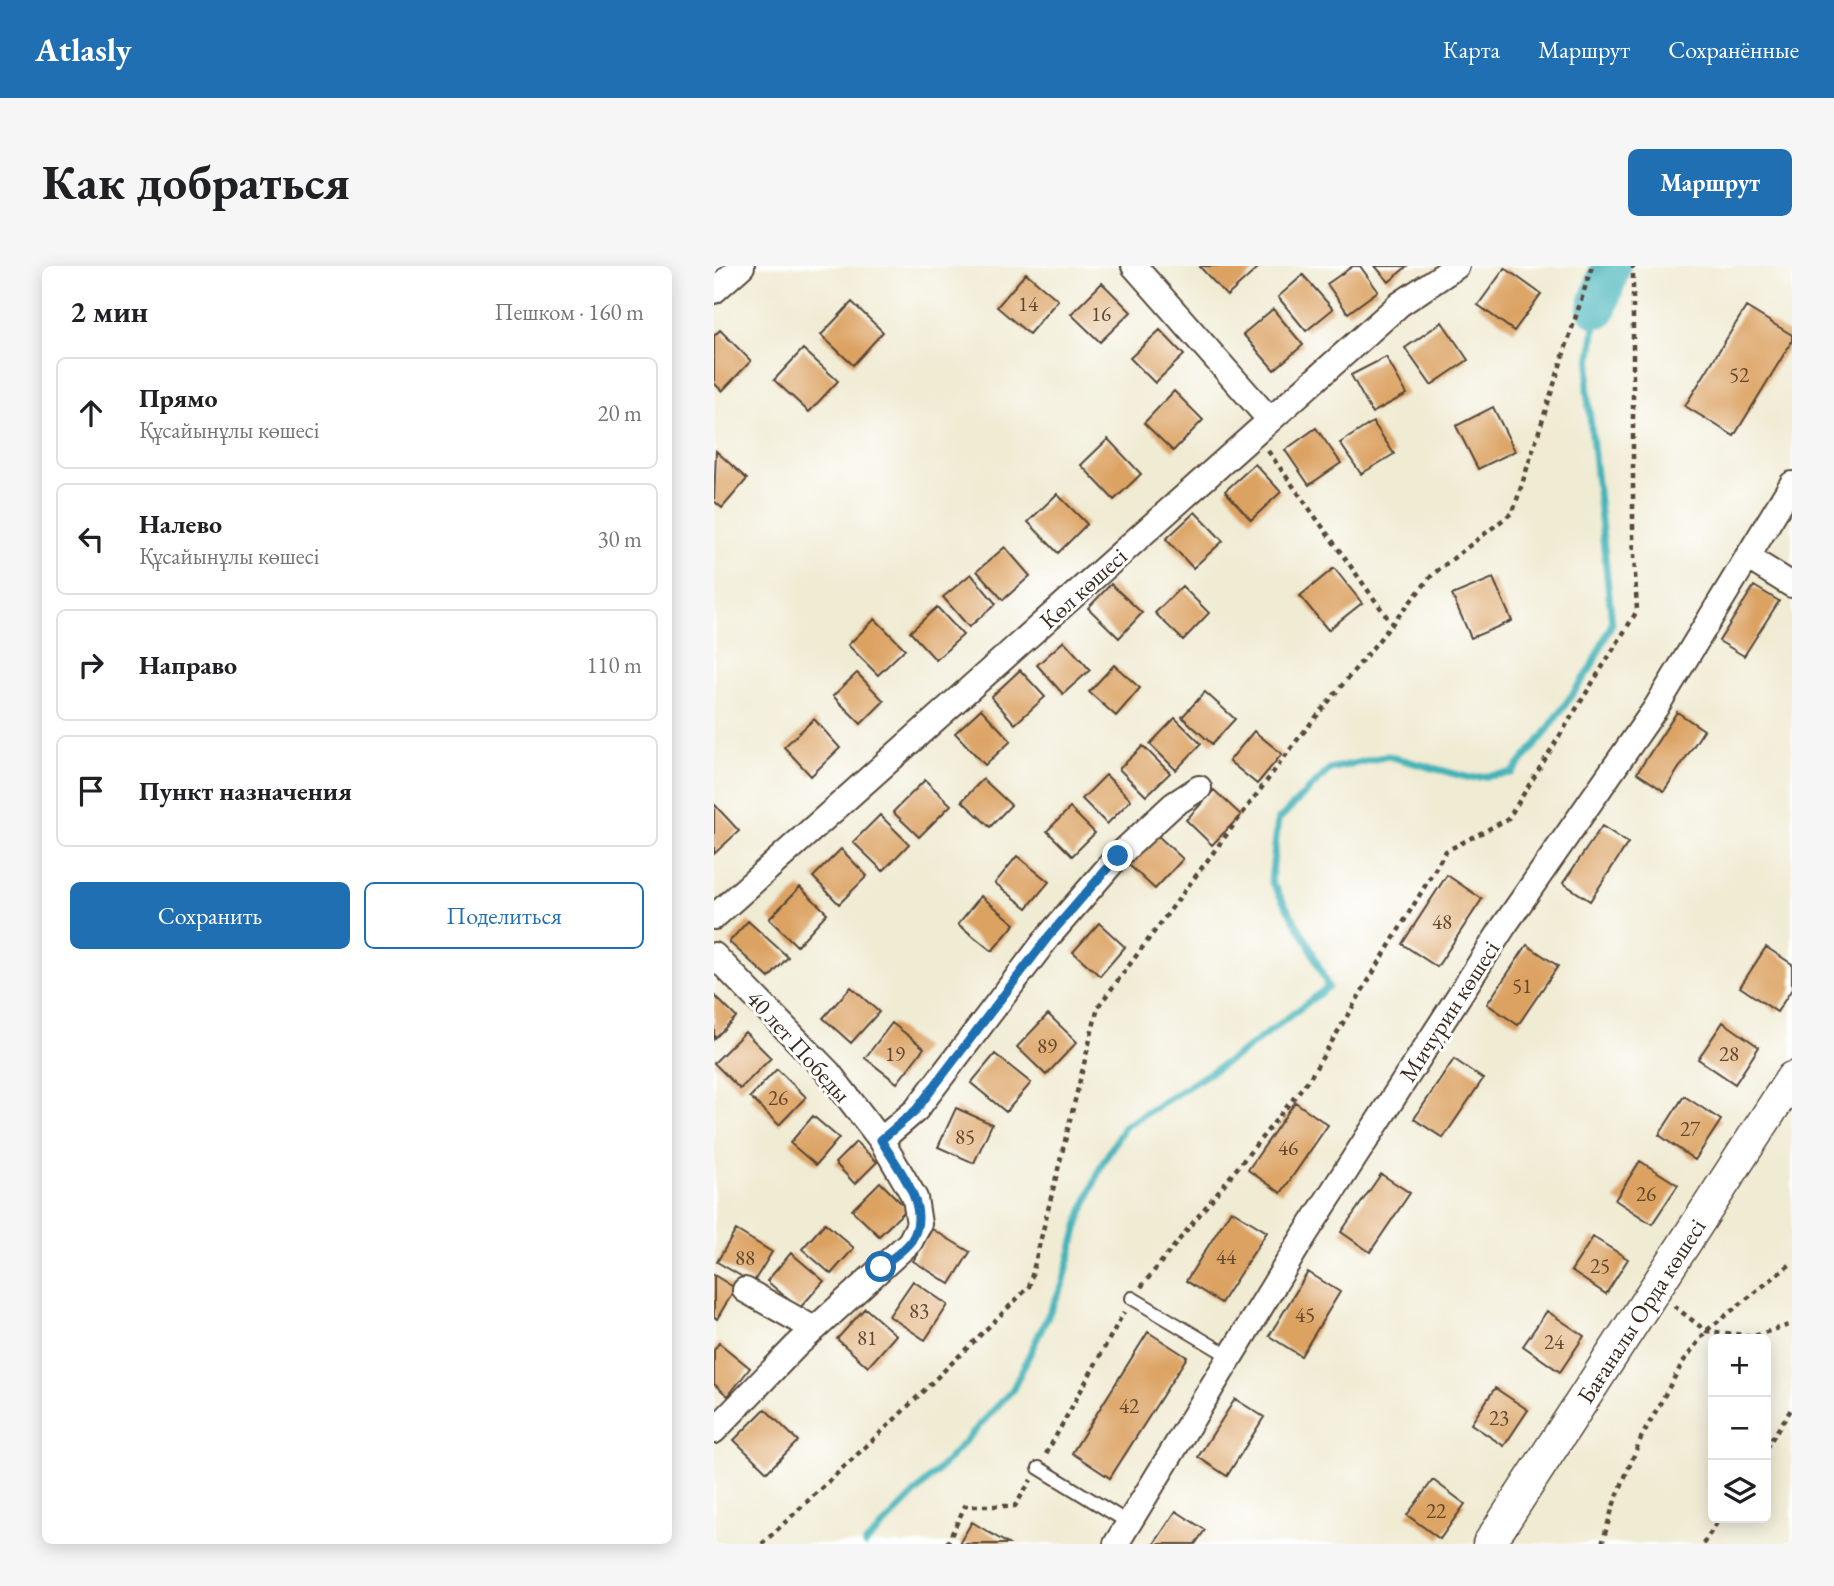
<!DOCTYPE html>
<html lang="ru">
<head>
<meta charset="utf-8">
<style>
	body { margin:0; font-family:"EB Garamond",serif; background:#f6f6f6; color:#202124 }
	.controls { position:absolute; right:21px; bottom:21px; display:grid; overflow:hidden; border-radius:10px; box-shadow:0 4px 18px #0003 }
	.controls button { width:63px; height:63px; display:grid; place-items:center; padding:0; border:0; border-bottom:2px solid #e0e0e0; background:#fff; color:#202124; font:35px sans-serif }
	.stop { position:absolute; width:21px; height:21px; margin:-16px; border:5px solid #1f6fb2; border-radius:50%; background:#fff }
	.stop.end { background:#1f6fb2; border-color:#fff; box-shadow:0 2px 7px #0008 }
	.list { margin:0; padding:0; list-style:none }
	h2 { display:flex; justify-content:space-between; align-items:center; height:91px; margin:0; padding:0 28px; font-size:30px }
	h2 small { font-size:23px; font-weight:400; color:#757577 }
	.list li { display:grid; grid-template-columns:46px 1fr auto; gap:21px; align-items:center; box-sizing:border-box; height:112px; margin:0 14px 14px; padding:0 14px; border:2px solid #e0e0e0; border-radius:10px }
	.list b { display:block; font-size:26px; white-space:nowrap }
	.list p { margin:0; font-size:23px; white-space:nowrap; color:#757577 }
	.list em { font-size:23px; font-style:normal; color:#757577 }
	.actions { display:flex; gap:14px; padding:21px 28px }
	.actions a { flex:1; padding:16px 0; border:2px solid #1f6fb2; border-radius:10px; text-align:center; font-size:24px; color:#1f6fb2 }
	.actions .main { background:#1f6fb2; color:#fff }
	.icon { flex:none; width:38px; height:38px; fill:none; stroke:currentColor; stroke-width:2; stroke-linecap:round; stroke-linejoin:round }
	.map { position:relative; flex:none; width:1078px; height:1278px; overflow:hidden; border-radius:10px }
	header { display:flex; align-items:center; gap:42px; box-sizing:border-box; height:98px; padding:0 35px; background:#1f6fb2; color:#fff }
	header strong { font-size:33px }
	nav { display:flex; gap:38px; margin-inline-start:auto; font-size:24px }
	.intro { display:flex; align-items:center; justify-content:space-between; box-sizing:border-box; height:168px; padding:0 42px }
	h1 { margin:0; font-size:49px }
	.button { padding:18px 32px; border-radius:10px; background:#1f6fb2; color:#fff; font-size:24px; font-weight:700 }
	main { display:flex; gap:42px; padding:0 42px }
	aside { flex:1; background:#fff; border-radius:10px; box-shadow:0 4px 18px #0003 }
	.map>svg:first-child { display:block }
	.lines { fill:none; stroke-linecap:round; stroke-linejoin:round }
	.stream { stroke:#41b2b8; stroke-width:7 }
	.river { stroke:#41b2b8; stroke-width:40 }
	.building { fill:#dca262 }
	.service-casing { stroke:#564739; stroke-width:16 }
	.minor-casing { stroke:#564739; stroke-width:28 }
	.tertiary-casing { stroke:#564739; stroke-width:35 }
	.path { stroke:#564739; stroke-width:4.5; stroke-dasharray:5 5; stroke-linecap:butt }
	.service { stroke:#fff; stroke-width:12 }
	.minor { stroke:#fff; stroke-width:24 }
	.tertiary { stroke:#fff; stroke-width:32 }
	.route { stroke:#1f6fb2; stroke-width:9 }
	.labels { text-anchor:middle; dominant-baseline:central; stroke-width:6; stroke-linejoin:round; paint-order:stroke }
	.number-label { font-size:21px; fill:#63482f }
	.street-label { font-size:24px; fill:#3b2a1e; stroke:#fff }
</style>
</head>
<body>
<header>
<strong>Atlasly</strong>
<nav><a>Карта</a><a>Маршрут</a><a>Сохранённые</a></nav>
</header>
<div class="intro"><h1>Как добраться</h1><a class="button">Маршрут</a></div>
<main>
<aside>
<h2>2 мин<small>Пешком · 160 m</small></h2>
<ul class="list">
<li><svg class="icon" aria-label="ahead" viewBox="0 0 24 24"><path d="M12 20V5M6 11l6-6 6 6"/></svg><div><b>Прямо</b><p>Құсайынұлы көшесі</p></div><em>20 m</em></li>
<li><svg class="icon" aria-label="left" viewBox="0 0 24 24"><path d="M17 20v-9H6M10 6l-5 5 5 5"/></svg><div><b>Налево</b><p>Құсайынұлы көшесі</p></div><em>30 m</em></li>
<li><svg class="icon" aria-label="right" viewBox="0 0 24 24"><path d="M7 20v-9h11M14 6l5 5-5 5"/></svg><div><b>Направо</b></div><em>110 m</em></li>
<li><svg class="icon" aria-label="arrive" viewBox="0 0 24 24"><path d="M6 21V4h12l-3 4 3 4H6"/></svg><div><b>Пункт назначения</b></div></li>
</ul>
<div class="actions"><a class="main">Сохранить</a><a>Поделиться</a></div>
</aside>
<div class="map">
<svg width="1078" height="1278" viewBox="0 0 1078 1278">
	<rect width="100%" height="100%" fill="#fff"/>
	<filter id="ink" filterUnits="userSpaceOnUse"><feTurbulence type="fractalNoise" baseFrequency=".0143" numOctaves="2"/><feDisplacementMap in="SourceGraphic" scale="14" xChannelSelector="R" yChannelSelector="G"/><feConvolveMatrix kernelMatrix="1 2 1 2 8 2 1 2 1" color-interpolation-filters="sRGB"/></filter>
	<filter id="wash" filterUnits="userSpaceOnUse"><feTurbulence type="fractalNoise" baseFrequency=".00686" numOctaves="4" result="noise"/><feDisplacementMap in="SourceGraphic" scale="28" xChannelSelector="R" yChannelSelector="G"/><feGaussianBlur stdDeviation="1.57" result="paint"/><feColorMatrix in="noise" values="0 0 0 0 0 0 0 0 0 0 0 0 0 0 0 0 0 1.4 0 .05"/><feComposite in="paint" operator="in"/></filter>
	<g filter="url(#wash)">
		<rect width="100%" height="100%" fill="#f0ebd3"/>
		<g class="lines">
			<path class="stream" d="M151,1278L231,1197L299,1123L349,1018L366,952L387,900L410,861L530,785L614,721L594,677L557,615L564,554L616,503L674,490L756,512L798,507L830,469L876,403L898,357L873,123L883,42"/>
			<path class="river" d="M883,42L897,0"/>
		</g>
		<g id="blocks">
			<path class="building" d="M488,0H542L544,2L513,30L486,1Z
				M639,0H646L664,25L634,47L613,18Z
				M661,0H693L675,16Z
				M791,2L827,28L800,65L764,39Z
				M312,7L344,34L315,68L283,41Z
				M589,9L619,43L592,65L564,31Z
				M388,17L417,46L386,76L357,48Z
				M138,36L169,66L139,99L107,69Z
				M1032,41L1078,69V75L1020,170L971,140Z
				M559,43L589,79L560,104L529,68Z
				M728,56L754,94L717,119L691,82Z
				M6,64L37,95L8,125L0,117V70Z
				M446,64L470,89L441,117L416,92Z
				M89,83L124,115L95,146L60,114Z
				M672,91L693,128L658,147L637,109Z
				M460,125L489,154L459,185L430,157Z
				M779,141L801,185L764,203L742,160Z
				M659,156L680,188L647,208L626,177Z
				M602,162L627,197L595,219L571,184Z
				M394,173L427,208L400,234L367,199Z
				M2,185L33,213L8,242L0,235Z
				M541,198L567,226L537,254L511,225Z
				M343,228L373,258L344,287L314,256Z
				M481,246L509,275L479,302L452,273Z
				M291,281L316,310L289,334L263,305Z
				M620,302L648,337L614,364L586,330Z
				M257,308L282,338L255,361L229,331Z
				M779,312L798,355L757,372L738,329Z
				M397,318L428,347L405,372L374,342Z
				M468,320L495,347L469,374L441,347Z
				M1040,320L1065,335L1030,390L1005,375Z
				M223,341L249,369L222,394L196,366Z
				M161,353L191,383L164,409L134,379Z
				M350,375L376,404L349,428L323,399Z
				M400,399L426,422L402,450L375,426Z
				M306,404L331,431L301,458L277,431Z
				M143,407L170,435L147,458L119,430Z
				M491,426L521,453L498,478L468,451Z
				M267,443L297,475L271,499L241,467Z
				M963,446L990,464L950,525L923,507Z
				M461,452L487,478L462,504L436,478Z
				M100,453L126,482L97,510L70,481Z
				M540,465L568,488L543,518L515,495Z
				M429,480L456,507L432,530L405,503Z
				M392,509L417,534L393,558L368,533Z
				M269,513L297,539L276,561L248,535Z
				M211,514L237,539L205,571L179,546Z
				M500,524L527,549L498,579L472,554Z
				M0,538L25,565L0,588Z
				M356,542L381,567L358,590L333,565Z
				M166,549L195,578L169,605L139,576Z
				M888,560L914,577L876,635L849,617Z
				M442,568L469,593L441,623L414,598Z
				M127,583L153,610L125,638L99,611Z
				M303,590L335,616L313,642L281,617Z
				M733,609L768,633L723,701L688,678Z
				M86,621L113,647L83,680L55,653Z
				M267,630L301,658L278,685L244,658Z
				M34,655L74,691L55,712L15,676Z
				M385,657L411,681L386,710L359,686Z
				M813,679L844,700L804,759L773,738Z
				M1052,681L1078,698V723L1063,746L1026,721Z
				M137,721L165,746L137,777L109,752Z
				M0,729L22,751L0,773Z
				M334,748L363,776L332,809L303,781Z
				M1009,756L1045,781L1021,818L984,793Z
				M178,757L210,782L183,817L151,792Z
				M31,766L57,792L26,823L0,797Z
				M281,788L317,817L292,846L257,817Z
				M740,793L769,813L729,872L700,853Z
				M63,803L92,831L65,859L36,831Z
				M970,830L1007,854L981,894L945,869Z
				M581,836L614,859L567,927L534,904Z
				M242,842L278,858L260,897L224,881Z
				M99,850L125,872L102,899L76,877Z
				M142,876L163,896L141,918L121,897Z
				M926,895L964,919L938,958L901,934Z
				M667,908L696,927L656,986L627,966Z
				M166,916L193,943L165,970L138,944Z
				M517,944L553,966L507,1037L472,1015Z
				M111,957L140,982L117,1008L88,983Z
				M218,963L256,986L236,1018L199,995Z
				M22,964L58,986L39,1017L3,996Z
				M879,971L914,993L892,1028L857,1005Z
				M77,987L110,1015L85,1043L53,1015Z
				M594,1006L626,1026L587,1090L555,1070Z
				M0,1009L21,1022L3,1053L0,1051Z
				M199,1015L234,1039L211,1074L175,1050Z
				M151,1042L182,1069L154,1101L123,1073Z
				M833,1045L870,1070L846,1106L809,1080Z
				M434,1066L473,1091L396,1212L358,1187Z
				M5,1077L36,1102L14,1130L0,1118V1084Z
				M781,1122L814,1144L790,1180L757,1158Z
				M521,1133L550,1151L513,1210L484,1191Z
				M51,1143L84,1175L53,1206L20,1174Z
				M719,1214L751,1238L726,1273L693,1249Z
				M462,1245L491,1264L481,1278H440Z
				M258,1256L294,1278H245Z"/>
		</g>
	</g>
	<g filter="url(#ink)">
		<use href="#blocks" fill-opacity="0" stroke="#564739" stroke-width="2"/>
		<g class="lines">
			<defs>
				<path id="service" d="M418,1032L517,1091
					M325,1202L415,1257"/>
				<path id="minor" d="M420,0L556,154
					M0,25L28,0
					M1033,291L1078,319
					M0,651L686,38L743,0
					M0,689L115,807L167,874L201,932L205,958L196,976L82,1080L0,1165
					M167,874L202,844L334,671L404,590L459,539L485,522
					M31,1024L100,1063
					M402,1278L590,970L790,660L941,443L1078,218"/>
				<path id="tertiary" d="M775,1278L1078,812"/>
			</defs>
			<use href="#service" class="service-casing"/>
			<use href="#minor" class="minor-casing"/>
			<use href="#tertiary" class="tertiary-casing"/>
			<path class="path" d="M554,185L678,358
				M427,1021L596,812L732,585L794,553L923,345L919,270V0
				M960,1040L992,1065L1040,1070L1078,1058
				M1052,1182L1078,1142
				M332,1188L410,1046
				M48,1278L181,1153L315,1021L384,741L584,473L719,308L799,246L878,0
				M233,1278L251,1240H301L317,1214
				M888,1278L899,1240L927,1172L969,1096L992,1065L1078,997
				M989,1278L1006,1252"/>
			<use href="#service" class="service"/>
			<use href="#minor" class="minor"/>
			<use href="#tertiary" class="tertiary"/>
		</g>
	</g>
	<g class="lines" filter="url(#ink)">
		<path class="route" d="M167,1001C176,993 190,985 197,975C219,942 184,903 167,874L202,844L334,671L404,590"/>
	</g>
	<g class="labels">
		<g class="number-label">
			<text x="314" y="37">14</text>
			<text x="387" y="47">16</text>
			<text x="1025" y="108">52</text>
			<text x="728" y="655">48</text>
			<text x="808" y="719">51</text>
			<text x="333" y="779">89</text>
			<text x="181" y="787">19</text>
			<text x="1015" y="787">28</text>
			<text x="64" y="831">26</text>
			<text x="976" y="862">27</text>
			<text x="251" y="870">85</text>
			<text x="574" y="881">46</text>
			<text x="932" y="927">26</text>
			<text x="512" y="990">44</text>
			<text x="31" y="991">88</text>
			<text x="886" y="999">25</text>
			<text x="205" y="1044">83</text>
			<text x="591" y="1048">45</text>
			<text x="153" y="1071">81</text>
			<text x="840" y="1075">24</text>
			<text x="415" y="1139">42</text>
			<text x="785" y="1151">23</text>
			<text x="722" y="1244">22</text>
		</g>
		<g class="street-label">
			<text transform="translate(369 322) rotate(-42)">Көл көшесі</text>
			<text transform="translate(735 745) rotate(-57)">Мичурин көшесі</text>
			<text transform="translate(85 780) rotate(48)">40 лет Победы</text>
			<text transform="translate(927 1045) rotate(-57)">Бағаналы Орда көшесі</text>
		</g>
	</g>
</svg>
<div class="controls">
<button>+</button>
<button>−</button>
<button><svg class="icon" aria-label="layers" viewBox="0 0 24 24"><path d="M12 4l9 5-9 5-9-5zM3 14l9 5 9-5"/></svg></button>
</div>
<div class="stop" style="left:167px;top:1001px"></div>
<div class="stop end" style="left:404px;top:590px"></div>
</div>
</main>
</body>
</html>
